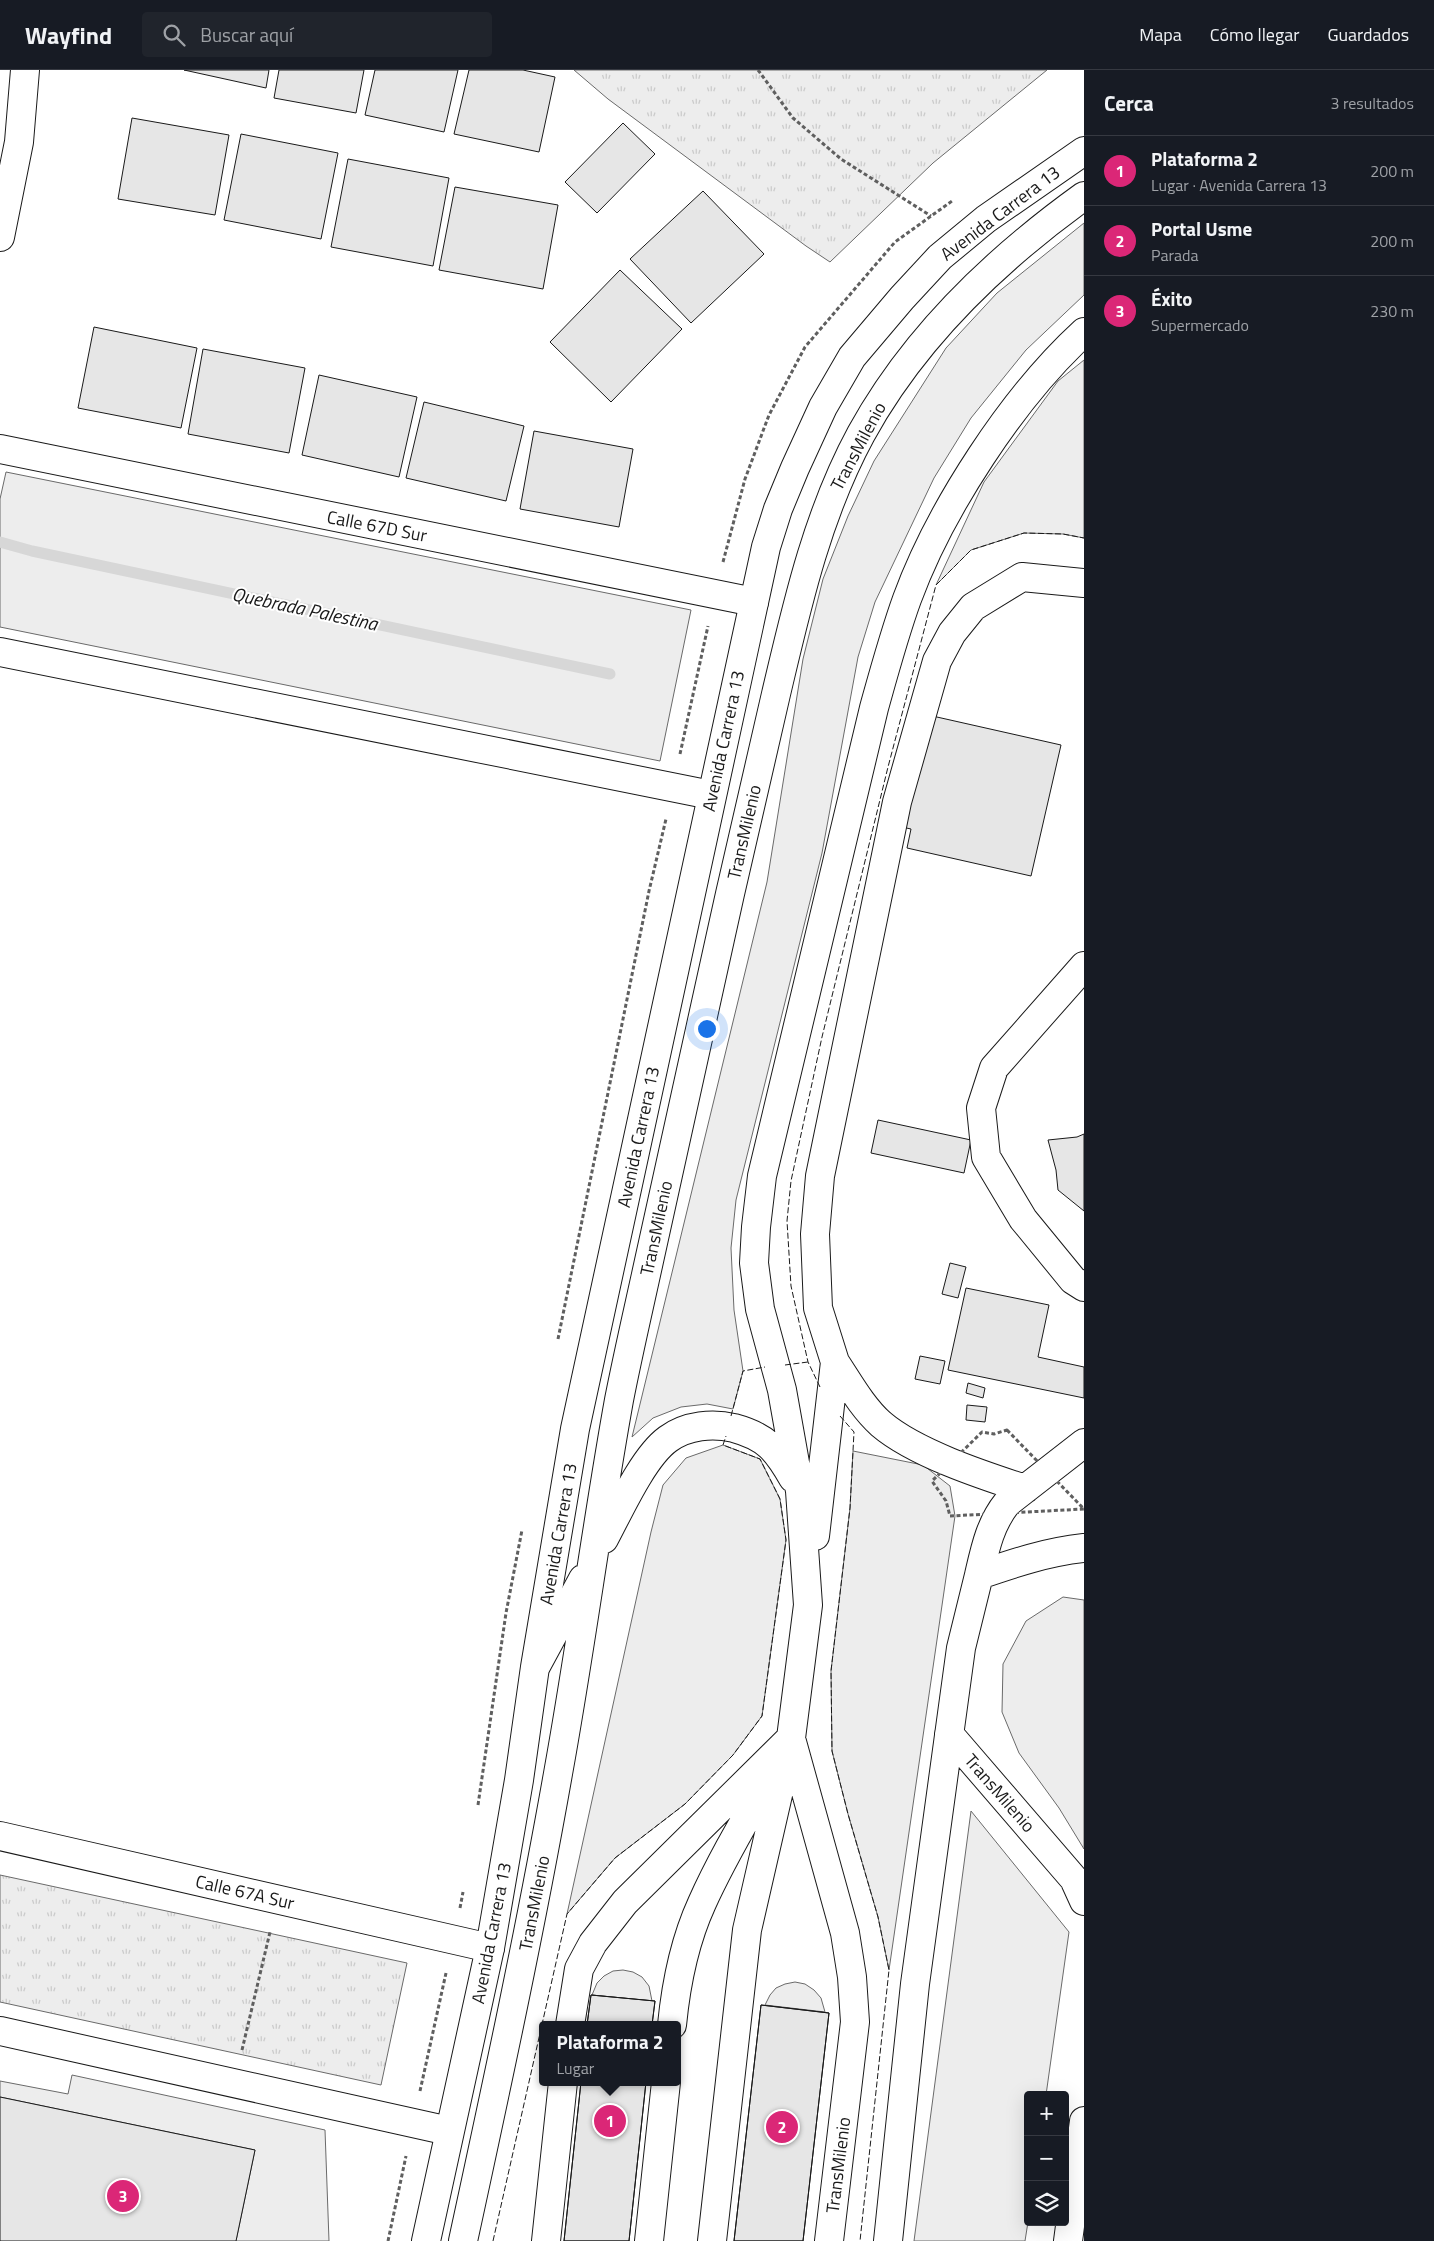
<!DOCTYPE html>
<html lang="es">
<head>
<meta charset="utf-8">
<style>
	body { margin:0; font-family:"Titillium Web",sans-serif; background:#20242c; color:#f1f3f6 }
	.controls { position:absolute; right:15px; bottom:15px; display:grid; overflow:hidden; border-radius:5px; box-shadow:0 5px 20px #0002 }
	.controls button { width:45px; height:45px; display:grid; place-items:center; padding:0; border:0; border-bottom:1px solid #363941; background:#171b24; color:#f1f3f6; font:25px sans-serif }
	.you { position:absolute; left:706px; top:958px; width:18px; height:18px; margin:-12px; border:4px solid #fff; border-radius:50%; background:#1a73e8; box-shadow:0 0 0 8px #1a73e833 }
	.badge { display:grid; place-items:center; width:32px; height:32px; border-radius:50%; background:#db2777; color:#fff; font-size:16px; font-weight:700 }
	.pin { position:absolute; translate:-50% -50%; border:2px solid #fff; box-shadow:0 1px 5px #0006 }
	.popup { position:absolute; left:539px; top:1951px; width:142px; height:65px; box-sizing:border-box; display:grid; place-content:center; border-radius:5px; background:#171b24; filter:drop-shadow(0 1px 4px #0005); font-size:16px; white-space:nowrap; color:#9ea1a6 }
	.popup b { font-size:19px; color:#f1f3f6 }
	.popup::after { content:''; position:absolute; left:50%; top:100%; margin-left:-10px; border:10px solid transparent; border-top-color:#171b24 }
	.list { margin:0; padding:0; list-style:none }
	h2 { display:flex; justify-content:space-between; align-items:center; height:65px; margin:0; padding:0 20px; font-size:21px }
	h2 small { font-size:16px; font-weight:400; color:#9ea1a6 }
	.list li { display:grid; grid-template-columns:32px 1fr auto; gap:15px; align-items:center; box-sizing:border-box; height:70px; padding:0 20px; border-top:1px solid #363941 }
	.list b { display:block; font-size:19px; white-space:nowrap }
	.list p { margin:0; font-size:16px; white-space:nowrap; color:#9ea1a6 }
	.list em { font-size:16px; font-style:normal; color:#9ea1a6 }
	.icon { flex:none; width:28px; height:28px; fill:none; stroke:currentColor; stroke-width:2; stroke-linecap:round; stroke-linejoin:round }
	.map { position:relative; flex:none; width:1084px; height:2171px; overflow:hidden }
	header { display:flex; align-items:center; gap:30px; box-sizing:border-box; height:70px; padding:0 25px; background:#171b24; border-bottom:1px solid #363941 }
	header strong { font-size:24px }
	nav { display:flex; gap:28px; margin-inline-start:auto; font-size:18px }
	.search { width:350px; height:45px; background:#20242c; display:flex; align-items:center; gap:12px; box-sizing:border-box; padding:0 18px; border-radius:5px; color:#9ea1a6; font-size:19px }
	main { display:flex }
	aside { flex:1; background:#171b24 }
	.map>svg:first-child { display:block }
	.built { fill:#ededed; stroke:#6a6a6a }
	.park { fill:url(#park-tufts); stroke:#6a6a6a }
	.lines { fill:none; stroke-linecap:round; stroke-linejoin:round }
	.stream { stroke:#d7d7d7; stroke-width:11 }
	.building { fill:#e6e6e6; stroke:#1a1a1a }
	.minor-casing { stroke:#1a1a1a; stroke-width:30 }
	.major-casing { stroke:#1a1a1a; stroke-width:30 }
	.path { stroke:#5f5f5f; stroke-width:3; stroke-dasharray:4 2.5; stroke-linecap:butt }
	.minor { stroke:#fff; stroke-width:28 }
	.major { stroke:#fff; stroke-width:28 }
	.fence { stroke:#1a1a1a; stroke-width:1; stroke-dasharray:6 2.5; stroke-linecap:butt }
	.labels { text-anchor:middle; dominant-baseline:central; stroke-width:4; stroke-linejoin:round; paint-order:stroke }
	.street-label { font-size:18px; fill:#1a1a1a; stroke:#fff }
	.water-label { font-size:19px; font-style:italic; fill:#1a1a1a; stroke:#fff }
</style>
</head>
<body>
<header>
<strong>Wayfind</strong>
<div class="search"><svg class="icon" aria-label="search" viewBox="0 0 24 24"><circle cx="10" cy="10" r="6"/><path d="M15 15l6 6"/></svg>Buscar aquí</div>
<nav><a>Mapa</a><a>Cómo llegar</a><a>Guardados</a></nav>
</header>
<main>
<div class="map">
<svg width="1084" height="2171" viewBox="0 0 1084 2171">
	<defs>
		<pattern id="park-tufts" width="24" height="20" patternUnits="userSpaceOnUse" patternTransform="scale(1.25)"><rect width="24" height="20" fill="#ededed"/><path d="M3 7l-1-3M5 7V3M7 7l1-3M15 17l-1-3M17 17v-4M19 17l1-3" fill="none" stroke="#cbcbcb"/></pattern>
	</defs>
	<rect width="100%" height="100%" fill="#fff"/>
	<path class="built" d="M1084,153V225L1026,280L971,348L934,408L875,532L858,587L822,783L736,1130L731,1178L734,1240L743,1301L733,1339L707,1334L681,1337L653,1348L632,1367L767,812L803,589L823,509L848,446L874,391L946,278L997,223Z
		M1084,290V468L1063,464L1024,463L971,480L936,515L984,412L1058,311Z
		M6,402L691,540L660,691L0,557V429Z
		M723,1375L760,1389L780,1429L786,1470L762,1646L733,1685L685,1734L615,1788L567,1844L651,1462L663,1415L686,1388Z
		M853,1381L923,1395L950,1416L955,1446L889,1900L878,1847L848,1744L832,1681L831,1601L850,1438Z
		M1063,1527L1084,1530V1779L1059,1738L1019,1683L1002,1642L1003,1594L1026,1551Z
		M971,1741L1069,1862L1046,2025H1028V2152L1025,2171H914Z
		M623,1900L633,1902L642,1907L649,1916L652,1931L592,1925L597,1913L604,1906L613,1901Z
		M795,1912L805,1914L814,1920L821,1928L825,1942L765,1935L770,1925L776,1918L785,1914Z
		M72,2005L325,2060L329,2171H236L255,2080L0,2027V2011L68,2024Z"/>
	<path class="park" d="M574,0H1047L933,93L830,192L806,176L608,29Z
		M0,1805L407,1893L381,2015L0,1932Z"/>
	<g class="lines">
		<path class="stream" d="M0,472L32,481L610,604"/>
	</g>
	<path class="building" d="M184,0H269L266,18Z
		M279,0H364L356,43L274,28Z
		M375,0H458L444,62L365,45Z
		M469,0H523L555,7L539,82L454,64Z
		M132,48L229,65L215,145L118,129Z
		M623,53L655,84L597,143L565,112Z
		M241,64L338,83L321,169L224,150Z
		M348,89L449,108L433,196L331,177Z
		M455,117L558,135L543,219L439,200Z
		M703,121L764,184L691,253L630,189Z
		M620,200L682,259L611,332L550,272Z
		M94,257L197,278L181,358L78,338Z
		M203,279L305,298L289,383L188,364Z
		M319,305L417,327L399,407L302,385Z
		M424,332L524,356L506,431L406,408Z
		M534,361L633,379L619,457L520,439Z
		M928,645L1061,675L1031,806L907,778L911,759L902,757Z
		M878,1050L971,1070L964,1103L871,1083Z
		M1084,1064V1141L1058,1120L1056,1100L1048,1070L1077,1067Z
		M950,1193L966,1197L958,1228L942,1224Z
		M966,1218L1049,1235L1038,1287L1084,1297V1328L948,1300Z
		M920,1286L945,1291L940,1314L915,1309Z
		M968,1313L985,1318L983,1328L966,1323Z
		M967,1335L987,1337L985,1352L966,1350Z
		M591,1925L655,1931L652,1955H587Z
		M591,1925L655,1931L652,1955H587Z
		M761,1935L829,1943L803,2171H734Z
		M761,1935L829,1943L803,2171H734Z
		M581,2012H646L629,2171H564Z
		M581,2012H646L629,2171H564Z
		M0,2027L255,2080L236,2171H0Z"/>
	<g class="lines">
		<defs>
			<path id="minor" d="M0,167L19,72L25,0
				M0,379L754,532
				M0,582L711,725
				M1084,896L994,998L981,1038L986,1087L1023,1149L1073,1210L1084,1217
				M835,1292C849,1313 862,1337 881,1354C915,1383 982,1405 1025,1419
				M815,1466L835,1292L818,1238L815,1164L820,1106L897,732L937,591L952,563L973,537L1022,507L1084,513
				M604,1469C619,1441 643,1387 668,1369C687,1355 713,1353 734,1358C767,1367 777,1380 793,1408
				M979,1505C985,1479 990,1454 1007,1433L1084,1373
				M537,1594L583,1509
				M949,1664L1074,1809L1084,1831
				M792,1672L845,1863L852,1907L855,1952L829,2171
				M0,1766L490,1878
				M570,1955L579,1899L593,1873L625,1832L791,1668
				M672,1955C676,1914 685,1870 702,1833C723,1786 750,1742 775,1698
				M0,1961L449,2061
				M463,2171C497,2014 531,1857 559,1698C581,1576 597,1452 619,1330C628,1284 639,1237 649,1191C672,1083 696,976 720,869C738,787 757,705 776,624C797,535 817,445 861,364C914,267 995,190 1084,126
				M546,2171L563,2012
				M649,2171L666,2012
				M712,2171L747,1860L791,1668L808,1535L800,1421L782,1320L760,1239L754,1193L756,1157L762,1106L874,638C884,602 894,565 907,529C940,439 1013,327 1084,262
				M888,2171L915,1914L961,1578L979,1505C1014,1493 1047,1482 1084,1478
				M1068,2171L1084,2051"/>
			<path id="major" d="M426,2171L490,1878L519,1710L535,1597L575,1359L766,477L778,439L795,398L823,337L852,287L902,228L940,187L986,149L1084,81"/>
		</defs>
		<use href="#minor" class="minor-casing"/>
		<use href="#major" class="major-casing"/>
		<path class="path" d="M758,0L793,48L841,89L931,146
			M723,492L745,409L769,345L805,277L895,172L952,131
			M680,684L708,556
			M558,1269L649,821L666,749
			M1007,1360L1084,1439L950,1446L946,1431L932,1411L982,1362L994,1364Z
			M478,1735L506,1543L522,1460
			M460,1838L463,1822
			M242,1980L270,1862
			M420,2021L446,1903
			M388,2171L406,2086"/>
		<use href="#minor" class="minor"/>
		<use href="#major" class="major"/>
		<path class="fence" d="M785,1295L808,1292
			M820,1317L808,1292L791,1216L787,1151L791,1111L822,967L888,697L936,515L971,480L1024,463L1063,464L1084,468
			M731,1346L743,1301L765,1297
			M840,1346L854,1362L850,1438L831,1601L832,1681L848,1744L878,1847L889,1900L860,2171
			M493,2171L567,1844L615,1788L685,1734L733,1685L762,1646L786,1470L780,1429L760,1389L723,1375L726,1366"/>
	</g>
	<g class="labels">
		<g class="street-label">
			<text transform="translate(1000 143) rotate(-37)">Avenida Carrera 13</text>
			<text transform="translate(858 376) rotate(-62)">TransMilenio</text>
			<text transform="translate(377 456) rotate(11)">Calle 67D Sur</text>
			<text transform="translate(723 671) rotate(-78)">Avenida Carrera 13</text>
			<text transform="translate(744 762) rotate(-77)">TransMilenio</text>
			<text transform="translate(638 1067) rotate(-78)">Avenida Carrera 13</text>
			<text transform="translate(656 1158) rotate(-78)">TransMilenio</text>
			<text transform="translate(558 1464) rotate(-80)">Avenida Carrera 13</text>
			<text transform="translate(1000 1723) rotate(49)">TransMilenio</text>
			<text transform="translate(245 1822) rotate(13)">Calle 67A Sur</text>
			<text transform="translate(534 1833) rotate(-79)">TransMilenio</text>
			<text transform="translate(491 1863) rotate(-79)">Avenida Carrera 13</text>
			<text transform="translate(838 2095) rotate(-83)">TransMilenio</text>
		</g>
		<g class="water-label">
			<text transform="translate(305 538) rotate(12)">Quebrada Palestina</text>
		</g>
	</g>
</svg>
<div class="controls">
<button>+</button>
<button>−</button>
<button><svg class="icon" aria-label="layers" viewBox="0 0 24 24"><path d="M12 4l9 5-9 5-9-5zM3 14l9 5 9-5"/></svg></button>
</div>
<div class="you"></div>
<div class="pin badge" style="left:610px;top:2051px">1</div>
<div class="popup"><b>Plataforma 2</b>Lugar</div>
<div class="pin badge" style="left:782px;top:2057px">2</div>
<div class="pin badge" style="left:123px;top:2126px">3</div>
</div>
<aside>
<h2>Cerca<small>3 resultados</small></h2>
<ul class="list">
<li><span class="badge">1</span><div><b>Plataforma 2</b><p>Lugar · Avenida Carrera 13</p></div><em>200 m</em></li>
<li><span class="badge">2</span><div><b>Portal Usme</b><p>Parada</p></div><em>200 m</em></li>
<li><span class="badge">3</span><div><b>Éxito</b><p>Supermercado</p></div><em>230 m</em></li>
</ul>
</aside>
</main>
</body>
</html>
